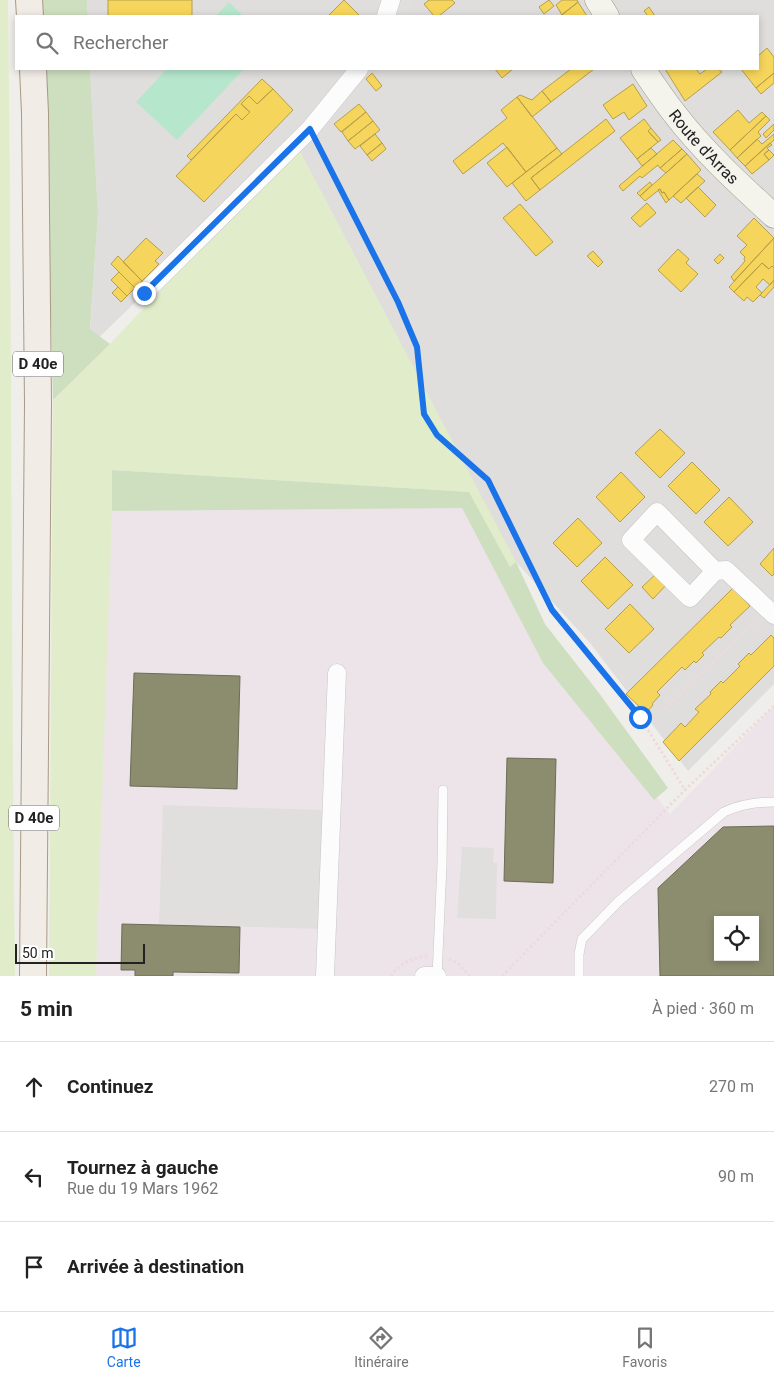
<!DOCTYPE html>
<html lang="fr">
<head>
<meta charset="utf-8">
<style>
	body { margin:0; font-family:Roboto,sans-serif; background:#f6f6f6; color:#222 }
	.controls { position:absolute; right:15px; bottom:15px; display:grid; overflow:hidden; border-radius:0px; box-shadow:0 2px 8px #0003 }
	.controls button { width:45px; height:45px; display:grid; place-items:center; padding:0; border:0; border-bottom:1px solid #e0e0e0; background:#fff; color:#222; font:25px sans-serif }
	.scale { position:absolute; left:15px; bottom:12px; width:130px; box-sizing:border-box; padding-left:5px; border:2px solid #222; border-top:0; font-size:14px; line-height:18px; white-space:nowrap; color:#222; -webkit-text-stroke:4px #fff; paint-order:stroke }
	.stop { position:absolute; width:15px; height:15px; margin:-11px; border:4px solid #1a73e8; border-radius:50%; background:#fff }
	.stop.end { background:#1a73e8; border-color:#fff; box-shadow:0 1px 5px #0008 }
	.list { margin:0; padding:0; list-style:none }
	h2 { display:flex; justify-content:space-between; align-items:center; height:65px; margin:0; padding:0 20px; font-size:21px }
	h2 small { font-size:16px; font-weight:400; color:#767676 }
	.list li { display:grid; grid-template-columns:32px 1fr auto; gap:15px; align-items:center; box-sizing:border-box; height:90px; padding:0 20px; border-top:1px solid #e0e0e0 }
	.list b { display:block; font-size:19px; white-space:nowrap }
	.list p { margin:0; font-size:16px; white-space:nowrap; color:#767676 }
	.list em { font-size:16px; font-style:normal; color:#767676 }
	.icon { flex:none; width:28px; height:28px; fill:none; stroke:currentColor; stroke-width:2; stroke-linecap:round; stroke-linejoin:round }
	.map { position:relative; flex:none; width:774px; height:976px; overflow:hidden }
	.search { position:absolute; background:#fff; box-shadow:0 2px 8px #0003; left:15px; right:15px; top:15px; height:55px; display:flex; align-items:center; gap:12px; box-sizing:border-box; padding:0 18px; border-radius:0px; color:#767676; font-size:19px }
	.sheet { height:335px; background:#fff }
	nav { display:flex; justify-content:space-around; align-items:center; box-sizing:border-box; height:70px; border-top:1px solid #e0e0e0; background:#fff; font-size:14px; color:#767676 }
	nav a { display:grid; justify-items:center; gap:2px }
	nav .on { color:#1a73e8 }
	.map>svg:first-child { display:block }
	.residential { fill:#dfdedc }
	.industrial { fill:#ede4ea; fill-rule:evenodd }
	.grass { fill:#e1edca }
	.forest { fill:#cedfc0 }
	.pitch { fill:#b6e7cd }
	.parking { fill:#e0dfde }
	.homes { fill:#f6d55c; stroke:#b69f4b }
	.industry { fill:#8c8c6e; stroke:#6c6c57; fill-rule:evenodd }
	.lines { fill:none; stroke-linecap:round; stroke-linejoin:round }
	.lane-casing { stroke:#c7c6c5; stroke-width:10 }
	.street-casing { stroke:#c7c6c5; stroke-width:19 }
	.secondary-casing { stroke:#9b9a82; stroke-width:25 }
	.primary-casing { stroke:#a79986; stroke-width:28 }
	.path { stroke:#eddbdc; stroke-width:3; stroke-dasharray:2.5 2.5; stroke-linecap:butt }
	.lane { stroke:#fdfcfc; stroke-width:9 }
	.street { stroke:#fdfcfc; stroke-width:18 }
	.secondary { stroke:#f4f4ed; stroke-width:24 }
	.primary { stroke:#f2ece7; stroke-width:26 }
	.route { stroke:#1a73e8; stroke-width:6 }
	.labels { text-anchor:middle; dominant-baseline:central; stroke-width:5; stroke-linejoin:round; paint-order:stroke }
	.shield { fill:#fff; stroke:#646464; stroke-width:1 }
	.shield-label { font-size:15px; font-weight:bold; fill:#222 }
	.street-label { font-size:16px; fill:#222; stroke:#fff }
</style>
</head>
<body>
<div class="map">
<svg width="774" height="976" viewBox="0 0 774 976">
	<rect width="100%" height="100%" fill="#f0eeeb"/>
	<path class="residential" d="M87,0H774V684L688,771L590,643L516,562L510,567L473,499L432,404L297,146L89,347L98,214L90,69H758V16H88Z"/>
	<path class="industrial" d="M100,495L468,501L544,655L670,814L774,706V976H79ZM718,920H755V957H718Z"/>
	<path class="grass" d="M0,0H8C12,325 11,651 15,976H0Z
		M297,146L516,562L510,567L469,492L112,470V511L96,976H49L53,400L110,344Z"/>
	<path class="forest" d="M39,0H87L88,16H39Z
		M42,69H90L98,214L90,329L110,344L53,400L50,273Z
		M112,470L469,492L510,567L516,562L545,624L599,693L668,788L654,800L543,663L462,508L112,511Z"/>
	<path class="pitch" d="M229,2L243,16H216Z
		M167,69H244L177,140L136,102Z"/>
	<path class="parking" d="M391,0H412L407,16H386Z
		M163,805L324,810L320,929L159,924Z
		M462,847L494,848L493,863H497L496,919L457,918Z"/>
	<path class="homes" d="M108,0H192V16H108Z
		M344,0L360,16H328Z
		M429,0H452L455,3L439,16H434L424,4Z
		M549,0L554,6L544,14L539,7Z
		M562,0H577L578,2L562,15L556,5Z
		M578,2L587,16H560L577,3Z
		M649,7L655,16H648L644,11Z
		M767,48L774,57V73L756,88L741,69H758V56Z
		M495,69H513L502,78Z
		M571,69H594L551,102L542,91Z
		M665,69H696L700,74L707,69H718L722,72L685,101Z
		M372,73L382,86L376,91L366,79Z
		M774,73V83L761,94L756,88Z
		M262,79L273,89L257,104L249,96L241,104L250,112L242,120L236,114L191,160L187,156Z
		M633,84L647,106L629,120L624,112L613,119L603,105Z
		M273,89L293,110L204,202L176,176L236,114L242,120L250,112L241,104L249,96L257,104Z
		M542,91L551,102L532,117L517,97L520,95L532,100Z
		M517,97L557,148L526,172L503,143L463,174L453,161L507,118L501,110Z
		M359,104L366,112L341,132L334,124Z
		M738,110L749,123L762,112L766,116L730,150L713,132Z
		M366,112L373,121L348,141L342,132Z
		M766,116L770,120L758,132L761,136L737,158L730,150Z
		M606,119L615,131L540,190L531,178Z
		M644,119L651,128L648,131L658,142L637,159L620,138Z
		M373,121L380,130L355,149L348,141Z
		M774,124V130L766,138L763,134Z
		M651,128L661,140L658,142L648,131Z
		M375,134L382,143L367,155L360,146Z
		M774,134V140L745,166L737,158L757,139L762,144Z
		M673,140L682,149L660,168L658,165L642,178L640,176L623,191L619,186Z
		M382,143L386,149L372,161L367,155Z
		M770,143L772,145L767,148L769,150L764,154L769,160L752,174L745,166Z
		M507,147L526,172L507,187L487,163Z
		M557,148L562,154L531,178L540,190L526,201L512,183Z
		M651,148L657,154L642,166L637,159Z
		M682,149L687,154L666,173L660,168Z
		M769,150L774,155L769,160L764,154Z
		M687,154L701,170L669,200L664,192L662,193L660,189L645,201L640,196Z
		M697,174L705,181L681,203L673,196Z
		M650,182L652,185L640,196L637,193Z
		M698,187L716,205L705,217L686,198Z
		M660,189L662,193L664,192L669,200L666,203L658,190Z
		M647,203L656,213L640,227L631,218Z
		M520,204L553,242L536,256L503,218Z
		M754,218L774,238L734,281L731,277L745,261L744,259L745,257L740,252L747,245L737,236Z
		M146,238L163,253L155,261L159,264L142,281L123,262Z
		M774,238V268L772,266L769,269L762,263L734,292L729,287Z
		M678,249L689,259L686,263L698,274L681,292L658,270Z
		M593,251L603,262L598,267L587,256Z
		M720,254L724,258L718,264L714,260Z
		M118,256L142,281L135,288L111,264Z
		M762,263L769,269L772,266L774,268V280L770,285L763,279L756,287L762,293L753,302L747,297L744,301L734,292Z
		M111,264L135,288L127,296L111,280L119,272Z
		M774,280V287L764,298L760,295Z
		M118,287L127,296L121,302L112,293Z
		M660,429L685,453L660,478L635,453Z
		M692,462L720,490L696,514L668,486Z
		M621,472L645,497L620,522L596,497Z
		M729,497L753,522L728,546L704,522Z
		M578,518L602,543L577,567L553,543Z
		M774,548V574L772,576L760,564Z
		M605,557L633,585L608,609L581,581Z
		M657,573L668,583L653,599L642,587Z
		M733,588L750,606L730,625L732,627L721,638L719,637L702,653L704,655L696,663L694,661L685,670L682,667L657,692L660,695L652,704L653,705L646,713L626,694Z
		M630,604L654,629L629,653L605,629Z
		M771,635L774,638V666L679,761L663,742L681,723L685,727L699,712L695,709L711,694L710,692L721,681L723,683L740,666L738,664L749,653L751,655Z"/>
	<path class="industry" d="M134,673L240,676L237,789L130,786Z
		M507,758L556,759L553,883L504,881Z
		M774,826V976H660L658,888L723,827ZM718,920H755V957H718Z
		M122,924L240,927L239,973L173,972V976H135V970H121Z"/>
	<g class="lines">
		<defs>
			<path id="lane" d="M437,976L442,865L443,790
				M579,976V954L582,939L619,901L724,812C739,805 758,802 774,802"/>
			<path id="street" d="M386,16L391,0
				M144,293L310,129L359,69
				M715,571L690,598L631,540L657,512L715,571L726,570L774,615
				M325,976L337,673
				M424,976H437"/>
			<g id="secondary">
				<path d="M597,0L607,16"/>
				<path id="s1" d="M643,69C653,84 663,99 674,113C703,151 739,184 774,216"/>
			</g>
			<path id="primary" d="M29,0L30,16
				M33,976L38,403L35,113L33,69"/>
		</defs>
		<use href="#lane" class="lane-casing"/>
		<use href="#street" class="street-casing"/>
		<use href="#secondary" class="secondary-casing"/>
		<use href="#primary" class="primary-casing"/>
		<path class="path" d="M318,144L398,302L417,347L424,415L437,435L488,480L552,610L640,717L685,790L774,706
			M665,708L757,620
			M449,959L457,963L470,976
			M391,976C397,965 414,957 427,956
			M502,976L685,790"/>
		<use href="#lane" class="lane"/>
		<use href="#street" class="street"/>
		<use href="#secondary" class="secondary"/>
		<use href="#primary" class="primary"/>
	</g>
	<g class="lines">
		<path class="route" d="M144,293L310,129L398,302L417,347L424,414L437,435L488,480L552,610L640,717"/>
	</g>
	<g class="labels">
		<g class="shield">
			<rect x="13" y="351.5" width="50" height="25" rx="4"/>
			<rect x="9" y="805.5" width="50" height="25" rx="4"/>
		</g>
		<g class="shield-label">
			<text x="38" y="364">D 40e</text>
			<text x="34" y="818">D 40e</text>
		</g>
		<g class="street-label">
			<text stroke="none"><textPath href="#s1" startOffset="99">Route d'Arras</textPath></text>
		</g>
	</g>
</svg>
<div class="controls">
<button><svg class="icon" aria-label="locate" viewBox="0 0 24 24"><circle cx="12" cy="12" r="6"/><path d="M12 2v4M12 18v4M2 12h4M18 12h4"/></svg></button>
</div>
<div class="scale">50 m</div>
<div class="stop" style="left:640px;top:717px"></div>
<div class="stop end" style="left:144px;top:293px"></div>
<div class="search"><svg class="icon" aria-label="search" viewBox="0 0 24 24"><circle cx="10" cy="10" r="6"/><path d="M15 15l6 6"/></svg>Rechercher</div>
</div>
<section class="sheet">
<h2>5 min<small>À pied · 360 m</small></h2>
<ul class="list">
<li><svg class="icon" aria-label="ahead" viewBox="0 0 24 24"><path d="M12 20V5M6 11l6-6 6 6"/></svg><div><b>Continuez</b></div><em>270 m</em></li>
<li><svg class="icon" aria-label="left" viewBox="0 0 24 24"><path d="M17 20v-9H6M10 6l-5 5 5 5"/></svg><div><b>Tournez à gauche</b><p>Rue du 19 Mars 1962</p></div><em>90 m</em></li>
<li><svg class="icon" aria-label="arrive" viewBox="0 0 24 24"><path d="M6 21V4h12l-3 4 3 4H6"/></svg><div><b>Arrivée à destination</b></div></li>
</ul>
</section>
<nav>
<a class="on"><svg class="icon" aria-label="map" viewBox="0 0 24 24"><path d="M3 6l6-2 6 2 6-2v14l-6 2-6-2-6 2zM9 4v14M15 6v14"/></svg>Carte</a>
<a><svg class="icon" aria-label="directions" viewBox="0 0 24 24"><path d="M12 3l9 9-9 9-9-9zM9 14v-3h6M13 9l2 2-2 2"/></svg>Itinéraire</a>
<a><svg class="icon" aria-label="saved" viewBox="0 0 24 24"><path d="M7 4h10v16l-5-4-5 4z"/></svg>Favoris</a>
</nav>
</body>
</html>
